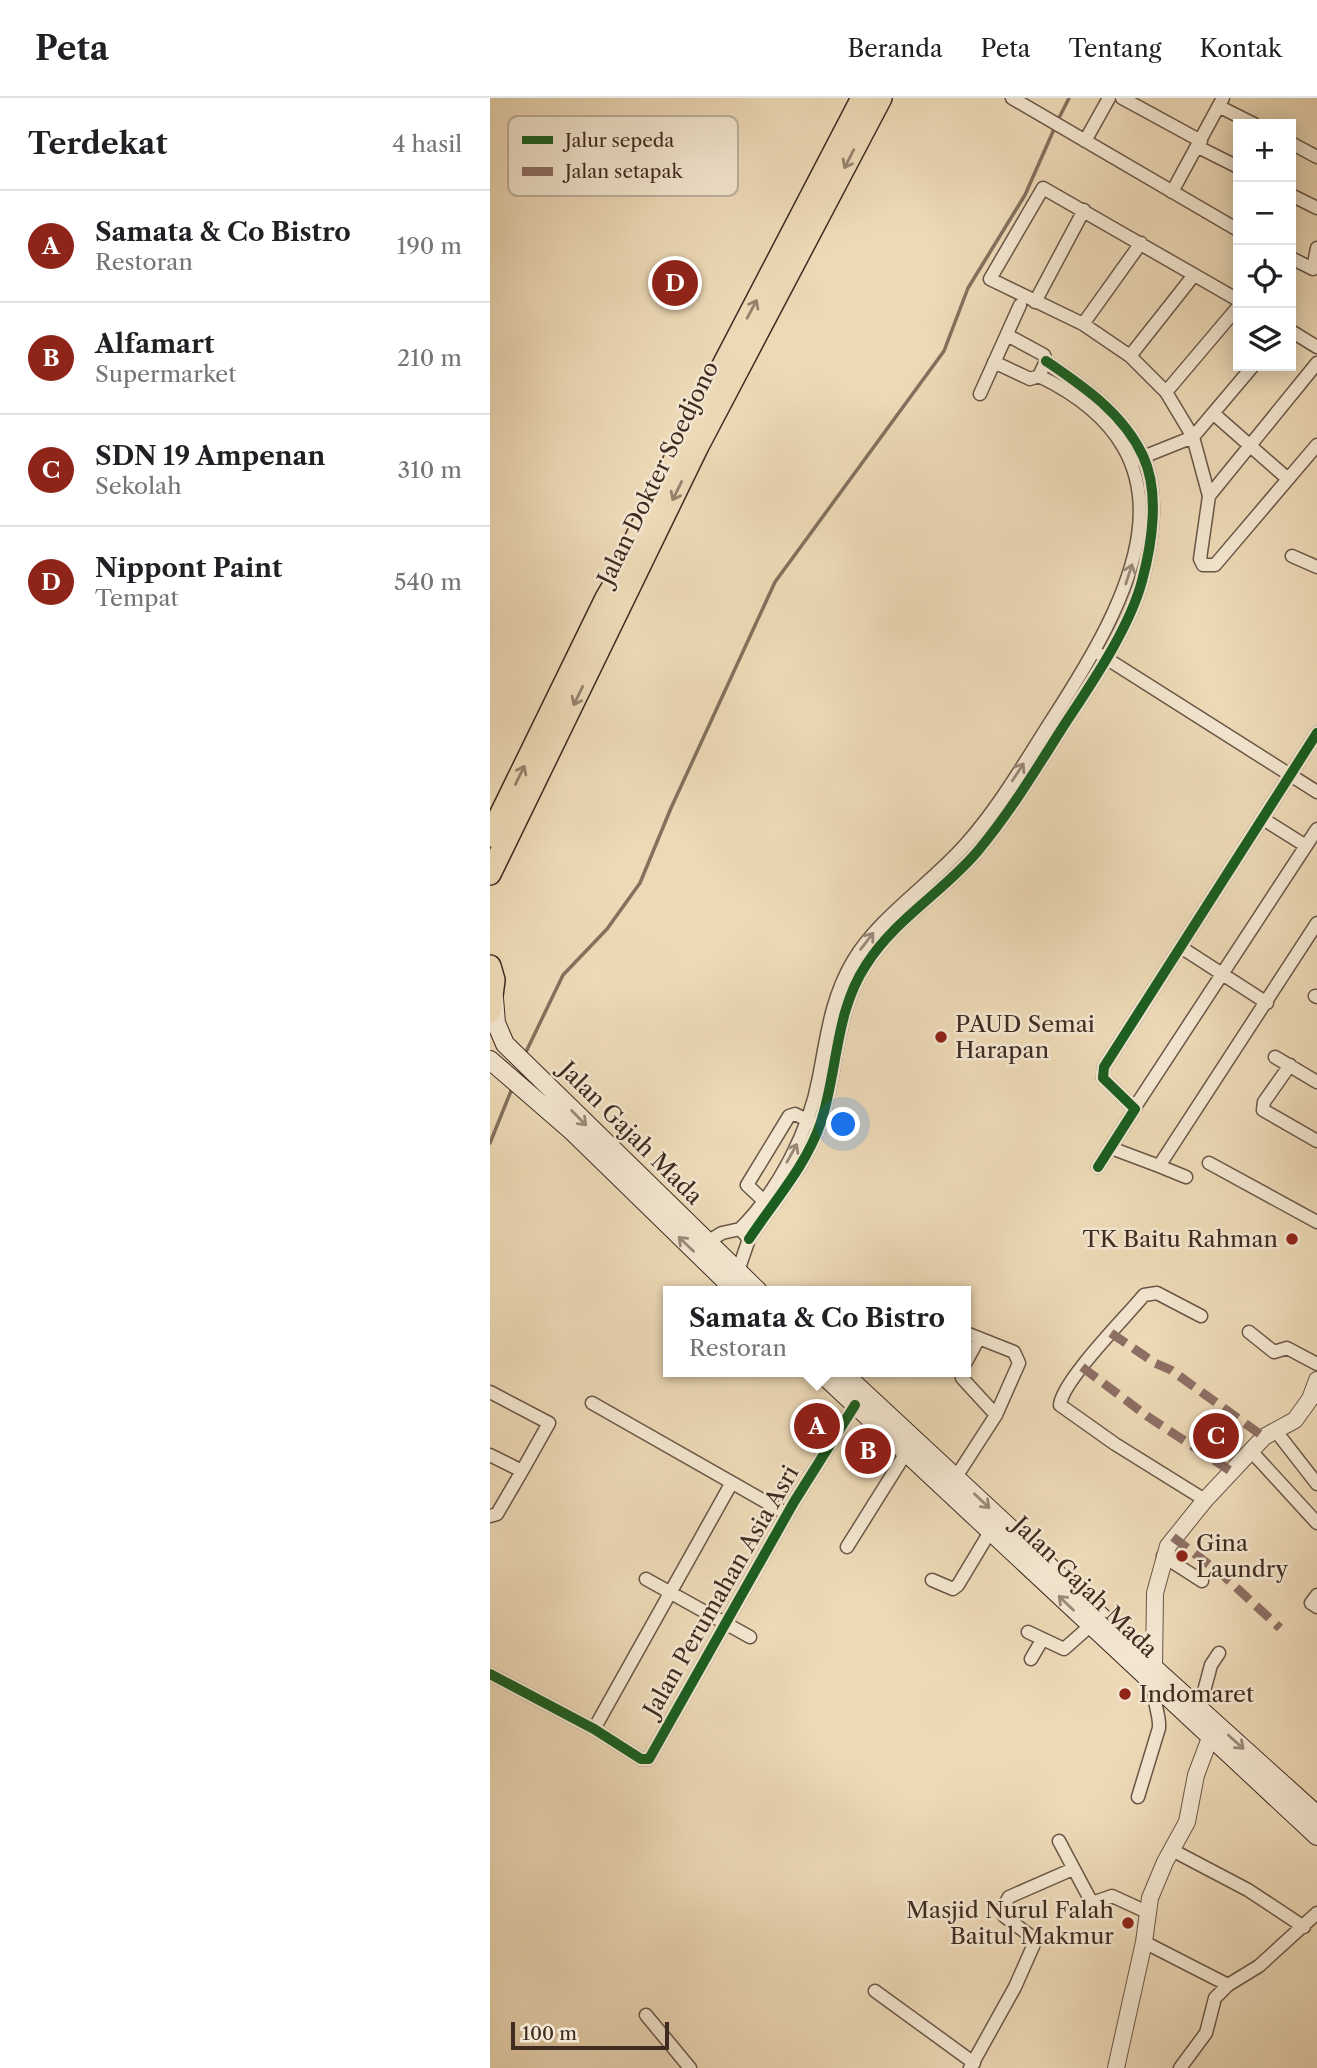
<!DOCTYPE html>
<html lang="id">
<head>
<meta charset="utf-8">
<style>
	body { margin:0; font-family:"Libre Caslon Text",serif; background:#f6f6f6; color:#202124 }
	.controls { position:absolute; right:21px; top:21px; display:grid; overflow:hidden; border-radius:0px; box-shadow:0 4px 18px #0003 }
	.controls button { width:63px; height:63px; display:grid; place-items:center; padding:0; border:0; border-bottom:2px solid #e0e0e0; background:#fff; color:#202124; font:35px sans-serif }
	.scale { position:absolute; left:21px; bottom:18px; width:158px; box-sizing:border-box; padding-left:7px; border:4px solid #3f2b22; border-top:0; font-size:19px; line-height:24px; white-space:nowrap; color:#3f2b22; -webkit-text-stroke:5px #f3e6d0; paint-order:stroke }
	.you { position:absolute; left:354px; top:1027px; width:24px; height:24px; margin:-18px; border:5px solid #fff; border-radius:50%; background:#1a73e8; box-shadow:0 0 0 10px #1a73e833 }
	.badge { display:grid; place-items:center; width:46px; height:46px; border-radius:50%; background:#8f2418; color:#fff; font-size:23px; font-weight:700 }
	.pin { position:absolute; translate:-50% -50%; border:4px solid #fff; box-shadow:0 2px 7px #0006 }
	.popup { position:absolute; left:173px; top:1188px; width:308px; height:91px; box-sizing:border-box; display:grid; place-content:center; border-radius:0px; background:#fff; filter:drop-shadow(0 2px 5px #0005); font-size:23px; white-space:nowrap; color:#757577 }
	.popup b { font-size:26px; color:#202124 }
	.popup::after { content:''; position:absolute; left:50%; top:100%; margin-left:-14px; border:14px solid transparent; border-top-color:#fff }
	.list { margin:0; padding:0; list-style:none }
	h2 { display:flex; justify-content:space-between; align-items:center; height:91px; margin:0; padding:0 28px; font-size:30px }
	h2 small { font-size:23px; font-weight:400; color:#757577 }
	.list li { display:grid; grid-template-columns:46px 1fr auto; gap:21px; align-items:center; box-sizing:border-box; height:112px; padding:0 28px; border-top:2px solid #e0e0e0 }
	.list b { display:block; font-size:26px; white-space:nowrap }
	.list p { margin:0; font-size:23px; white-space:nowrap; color:#757577 }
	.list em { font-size:23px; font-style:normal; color:#757577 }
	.icon { flex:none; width:38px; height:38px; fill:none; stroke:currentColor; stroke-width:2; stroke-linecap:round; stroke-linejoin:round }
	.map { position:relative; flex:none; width:827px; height:1970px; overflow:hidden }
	header { display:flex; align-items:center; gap:42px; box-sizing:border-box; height:98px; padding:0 35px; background:#fff; border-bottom:2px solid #e0e0e0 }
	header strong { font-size:33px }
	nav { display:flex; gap:38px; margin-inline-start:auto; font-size:24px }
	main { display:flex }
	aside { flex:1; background:#fff }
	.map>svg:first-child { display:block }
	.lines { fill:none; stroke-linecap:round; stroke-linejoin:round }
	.stream { stroke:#84705d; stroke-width:3.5 }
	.minor-casing { stroke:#6a5647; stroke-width:15 }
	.tertiary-casing { stroke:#6a5647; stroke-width:18 }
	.secondary-casing { stroke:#3f2b22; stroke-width:20 }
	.trunk-casing { stroke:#3f2b22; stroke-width:24 }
	.minor { stroke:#f3e6d0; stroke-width:12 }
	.tertiary { stroke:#f3e6d0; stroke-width:16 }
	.secondary { stroke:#f3e6d0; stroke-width:18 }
	.trunk { stroke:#edd9b6; stroke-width:21 }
	.quiet { stroke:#8d6e63; stroke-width:9; stroke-dasharray:18 9; stroke-linecap:butt }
	.cycleway-casing { stroke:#f3e6d0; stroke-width:15 }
	.cycleway { stroke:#1b5e20; stroke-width:10 }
	.oneway { stroke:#96826c }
	.oneway2 { stroke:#998879 }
	.poi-dot { fill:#8f2418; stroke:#f3e6d0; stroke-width:2.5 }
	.labels { text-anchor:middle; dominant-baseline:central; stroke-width:5; stroke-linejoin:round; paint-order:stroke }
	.street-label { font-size:23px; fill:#3f2b22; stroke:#f3e6d0 }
	.poi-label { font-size:23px; fill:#3f2b22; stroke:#f3e6d0; text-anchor:start }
	.key { fill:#f3e6d0; stroke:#bdae9c; stroke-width:2 }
	.key-label { font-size:19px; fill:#3f2b22 }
</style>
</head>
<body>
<header>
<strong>Peta</strong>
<nav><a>Beranda</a><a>Peta</a><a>Tentang</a><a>Kontak</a></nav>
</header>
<main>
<aside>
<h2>Terdekat<small>4 hasil</small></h2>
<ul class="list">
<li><span class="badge">A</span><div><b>Samata &amp; Co Bistro</b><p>Restoran</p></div><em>190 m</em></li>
<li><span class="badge">B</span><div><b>Alfamart</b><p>Supermarket</p></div><em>210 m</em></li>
<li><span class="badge">C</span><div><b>SDN 19 Ampenan</b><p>Sekolah</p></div><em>310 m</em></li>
<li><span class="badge">D</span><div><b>Nippont Paint</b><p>Tempat</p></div><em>540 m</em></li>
</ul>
</aside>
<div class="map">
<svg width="827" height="1970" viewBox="0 0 827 1970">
	<rect width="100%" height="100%" fill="#edd9b6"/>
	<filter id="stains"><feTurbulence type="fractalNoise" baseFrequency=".00286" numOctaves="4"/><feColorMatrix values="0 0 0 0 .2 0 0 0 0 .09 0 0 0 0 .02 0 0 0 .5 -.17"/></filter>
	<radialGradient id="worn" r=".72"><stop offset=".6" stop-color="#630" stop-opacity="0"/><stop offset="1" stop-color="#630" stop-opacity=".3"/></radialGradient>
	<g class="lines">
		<path class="stream" d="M568,22L579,0
			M34,958L73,877L117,831L150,785L181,710L285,484L454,253L478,190L535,97L565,29
			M0,1045L23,988"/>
		<defs>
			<path id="minor" d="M522,0L748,132
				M632,0L711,43
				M730,9L764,26
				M595,43L619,0
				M801,45L827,59
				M708,49L748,69
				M682,94L733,0
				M801,97L827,110
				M801,160L823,171L827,150
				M748,202L553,90L500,181L593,226L640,258L676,294L703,339L719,398L710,461L713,467H725L827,347
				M545,204L594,112
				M593,226L651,145
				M801,233L827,249
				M640,258L704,177
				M504,264L540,281L549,278L556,263L554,257L517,237
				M676,294L748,209
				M490,296L530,207
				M724,316L798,381
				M648,361L703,339L763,268
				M719,398L827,265
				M802,458L827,469
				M611,557L827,694
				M773,721L816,748
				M692,850L777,905
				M825,898L827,899
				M785,959L827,984
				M800,967L774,1004L773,1012L827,1043
				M645,1009L827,731
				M621,1050L669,1068L827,825
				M719,1065L827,1124
				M669,1068L696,1079
				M608,1069L645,1011L613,980L614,969L827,635
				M273,1102L257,1087L299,1018L305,1016L323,1025
				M250,1131C289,1092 319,1033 329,979C337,938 341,900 363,863C390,818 441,786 476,746C510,708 536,662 563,620C639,502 719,360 549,278
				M259,1141C285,1102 316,1068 331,1024C348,971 345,914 376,867C404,822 453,794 487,754C519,716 545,673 571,632C599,589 639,532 652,483C662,446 670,394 653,358C633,315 594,289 556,263
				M217,1144L232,1135L250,1131L259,1141L248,1173
				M711,1218L667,1195L654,1197C636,1219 572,1283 570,1307L625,1346L715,1402
				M759,1234L784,1254L797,1250L827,1266
				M476,1264L489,1240
				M471,1274L472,1280L506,1317
				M0,1294L59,1325L32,1373L0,1357
				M102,1305L297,1416
				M785,1332L827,1386
				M761,1353L827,1425
				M466,1379L506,1317L529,1265L524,1254L476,1235
				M0,1418L7,1416L32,1373
				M357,1449L419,1350
				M673,1458L712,1483
				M156,1481L260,1539
				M442,1482L463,1491L468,1487L501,1432
				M827,1497L821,1505L827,1509
				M538,1534L574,1551L600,1528
				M541,1561L552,1542
				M0,1576L104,1631L151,1661H159L304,1404L365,1307
				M709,1612L721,1567L729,1555
				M104,1631L241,1386
				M648,1699L669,1630C670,1614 662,1605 665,1589
				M569,1743L602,1805L622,1798L657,1814
				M682,1752L758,1792L814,1829
				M654,1844L738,1887
				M385,1893L484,1965
				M156,1917L200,1970
				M480,1970L525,1889L544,1846L542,1839L514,1818L512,1811L519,1799L583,1771
				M690,1970L716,1935L725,1900L738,1887L769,1868L827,1815"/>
			<path id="tertiary" d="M664,1570L665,1495L678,1448L715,1402L774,1339L805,1322L820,1301L827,1282
				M626,1970L654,1844L660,1800L675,1764L697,1724L706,1677L720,1640"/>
			<path id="secondary" d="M4,900L6,925L15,946L268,1193
				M0,962L83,1034L246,1193
				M330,1274L827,1738
				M352,1274L523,1433L664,1570L827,1717"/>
			<path id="trunk" d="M0,738L116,500L142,456V448L193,344L372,0
				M0,776L208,348L391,0
				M0,868L4,882L0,914"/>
		</defs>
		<use href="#minor" class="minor-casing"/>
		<use href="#tertiary" class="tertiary-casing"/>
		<use href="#secondary" class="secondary-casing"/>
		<use href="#trunk" class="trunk-casing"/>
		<use href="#minor" class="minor"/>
		<use href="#tertiary" class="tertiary"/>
		<use href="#secondary" class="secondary"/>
		<use href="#trunk" class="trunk"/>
		<path class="quiet" d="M621,1235L665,1265L681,1272L774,1339
			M592,1269L657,1318L742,1374
			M683,1439L735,1479L790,1530"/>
		<defs>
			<path id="cycleway" d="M608,1069L645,1011L613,980L614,969L827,635
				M259,1141C285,1102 316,1068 331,1024C348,971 345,914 376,867C404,822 453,794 487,754C519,716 545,673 571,632C599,589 639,532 652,483C662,446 670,394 653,358C633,315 594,289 556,263
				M0,1576L104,1631L151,1661H159L304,1404L365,1307"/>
		</defs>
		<use href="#cycleway" class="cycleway-casing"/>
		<use href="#cycleway" class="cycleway"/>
	</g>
	<defs><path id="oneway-shaft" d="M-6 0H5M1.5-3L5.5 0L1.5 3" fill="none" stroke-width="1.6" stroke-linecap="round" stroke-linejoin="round" transform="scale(1.75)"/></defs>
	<g class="oneway">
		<use href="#oneway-shaft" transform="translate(359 61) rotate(117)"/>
		<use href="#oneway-shaft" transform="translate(262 211) rotate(-62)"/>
		<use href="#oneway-shaft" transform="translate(187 393) rotate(116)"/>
		<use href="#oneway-shaft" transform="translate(88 598) rotate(116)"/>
		<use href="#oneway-shaft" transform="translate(30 677) rotate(-64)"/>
	</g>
	<g class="oneway2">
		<use href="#oneway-shaft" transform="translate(639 476) rotate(-72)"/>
		<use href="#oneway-shaft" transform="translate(528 674) rotate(-57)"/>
		<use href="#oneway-shaft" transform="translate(377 843) rotate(-52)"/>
		<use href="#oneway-shaft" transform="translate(89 1020) rotate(45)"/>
		<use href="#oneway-shaft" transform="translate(302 1055) rotate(-61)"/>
		<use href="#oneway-shaft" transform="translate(196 1146) rotate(-136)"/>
		<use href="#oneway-shaft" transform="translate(492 1403) rotate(43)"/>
		<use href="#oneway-shaft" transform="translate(576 1505) rotate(-136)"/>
		<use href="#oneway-shaft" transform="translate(746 1644) rotate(42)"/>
	</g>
	<g class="poi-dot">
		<circle cx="451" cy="939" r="7"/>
		<circle cx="802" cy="1141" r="7"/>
		<circle cx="692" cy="1458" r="7"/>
		<circle cx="635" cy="1596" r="7"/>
		<circle cx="638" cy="1825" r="7"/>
	</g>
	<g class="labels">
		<g class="street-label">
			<text transform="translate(168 375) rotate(-64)">Jalan Dokter Soedjono</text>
			<text transform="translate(141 1035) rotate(45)">Jalan Gajah Mada</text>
			<text transform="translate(595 1489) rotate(44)">Jalan Gajah Mada</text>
			<text transform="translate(231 1493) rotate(-60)">Jalan Perumahan Asia Asri</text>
		</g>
		<g class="poi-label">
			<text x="465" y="926">PAUD Semai<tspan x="465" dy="26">Harapan</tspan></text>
			<text x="788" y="1141" text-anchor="end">TK Baitu Rahman</text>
			<text x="706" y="1445">Gina<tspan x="706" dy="26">Laundry</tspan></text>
			<text x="649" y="1596">Indomaret</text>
			<text x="624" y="1812" text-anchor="end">Masjid Nurul Falah<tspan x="624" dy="26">Baitul Makmur</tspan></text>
		</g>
	</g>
	<rect x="18" y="18" width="230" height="80" rx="10" class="key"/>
	<rect x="32" y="38" width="31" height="8" fill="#1b5e20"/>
	<rect x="32" y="69" width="31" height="9" fill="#8d6e63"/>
	<g class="key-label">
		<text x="75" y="49">Jalur sepeda</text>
		<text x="75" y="80">Jalan setapak</text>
	</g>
	<rect width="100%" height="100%" filter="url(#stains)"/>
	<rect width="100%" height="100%" fill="url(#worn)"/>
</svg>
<div class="controls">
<button>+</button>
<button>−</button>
<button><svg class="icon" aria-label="locate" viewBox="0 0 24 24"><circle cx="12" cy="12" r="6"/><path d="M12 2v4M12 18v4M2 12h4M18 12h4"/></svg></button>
<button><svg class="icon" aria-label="layers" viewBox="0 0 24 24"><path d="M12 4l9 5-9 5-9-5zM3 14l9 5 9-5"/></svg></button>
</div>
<div class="scale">100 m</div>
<div class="you"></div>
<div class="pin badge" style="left:327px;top:1328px">A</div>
<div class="popup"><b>Samata &amp; Co Bistro</b>Restoran</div>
<div class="pin badge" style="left:378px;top:1353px">B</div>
<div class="pin badge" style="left:726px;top:1338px">C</div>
<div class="pin badge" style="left:185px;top:185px">D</div>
</div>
</main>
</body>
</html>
